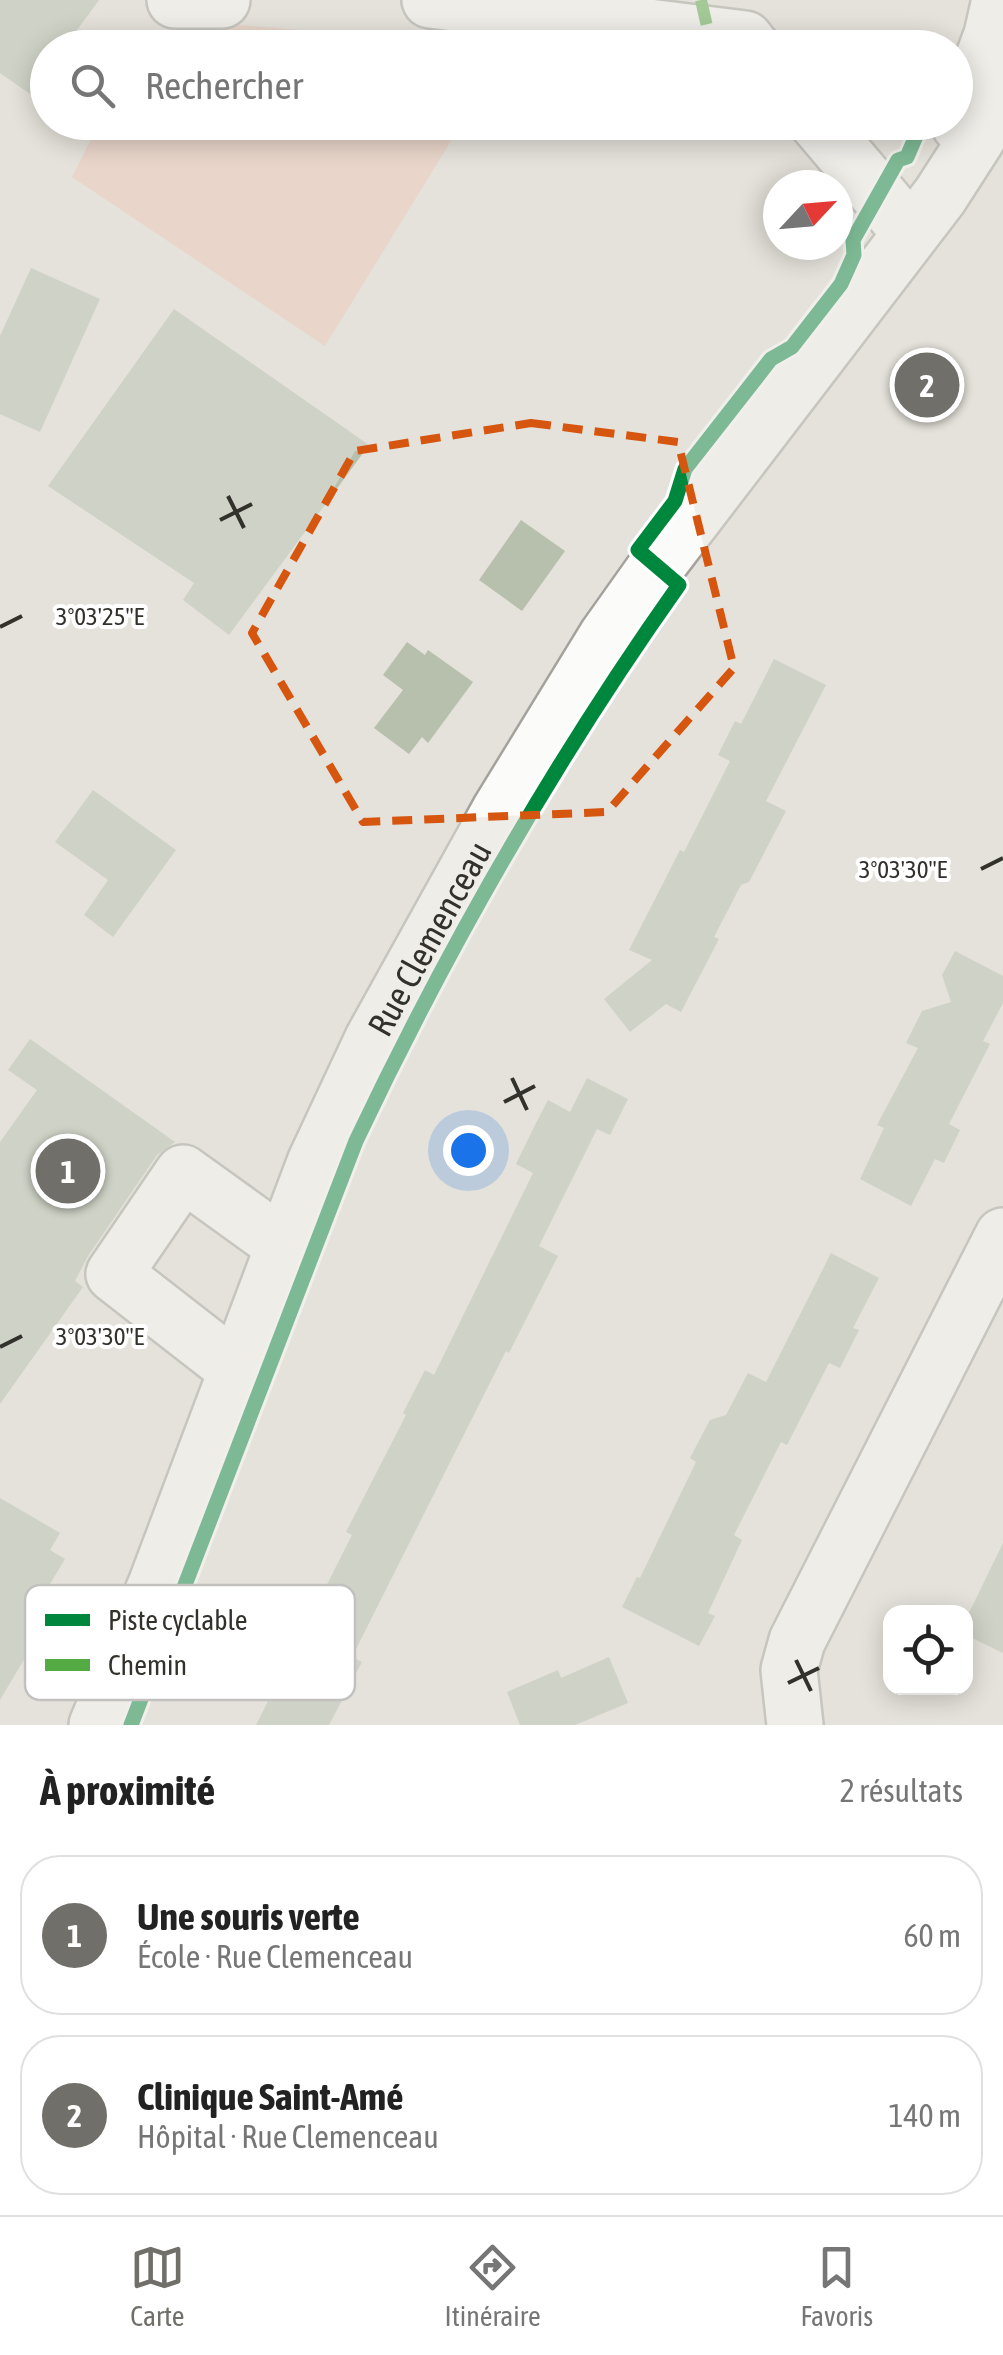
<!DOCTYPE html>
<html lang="fr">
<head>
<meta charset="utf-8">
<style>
	body { margin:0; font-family:"Asap Condensed",sans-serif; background:#f2f2f2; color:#222 }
	.controls { position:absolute; right:30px; bottom:30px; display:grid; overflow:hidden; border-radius:20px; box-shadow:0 5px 25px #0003 }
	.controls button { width:90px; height:90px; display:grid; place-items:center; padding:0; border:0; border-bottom:2px solid #e0e0e0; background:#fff; color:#222; font:50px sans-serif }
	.compass { position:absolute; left:763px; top:170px; width:90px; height:90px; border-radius:50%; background:#fff; box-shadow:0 5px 25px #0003; rotate:64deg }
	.you { position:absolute; left:468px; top:1150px; width:35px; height:35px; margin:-25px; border:8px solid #fff; border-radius:50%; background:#1a73e8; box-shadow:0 0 0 15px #1a73e833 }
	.badge { display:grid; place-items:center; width:65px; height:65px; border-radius:50%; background:#706f69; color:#fff; font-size:32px; font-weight:700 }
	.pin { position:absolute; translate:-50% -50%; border:5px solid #fff; box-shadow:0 2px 10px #0006 }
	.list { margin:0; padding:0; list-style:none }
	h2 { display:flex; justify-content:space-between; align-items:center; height:130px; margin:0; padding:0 40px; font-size:42px }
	h2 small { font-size:32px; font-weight:400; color:#767676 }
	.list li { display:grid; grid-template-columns:65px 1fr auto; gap:30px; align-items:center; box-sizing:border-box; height:160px; margin:0 20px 20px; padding:0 20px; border:2px solid #e0e0e0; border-radius:40px }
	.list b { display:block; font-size:38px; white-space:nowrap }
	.list p { margin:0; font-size:32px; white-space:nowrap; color:#767676 }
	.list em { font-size:32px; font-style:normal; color:#767676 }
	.icon { flex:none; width:55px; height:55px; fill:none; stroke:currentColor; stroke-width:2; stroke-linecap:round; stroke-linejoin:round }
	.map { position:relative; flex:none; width:1003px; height:1725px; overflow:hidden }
	.search { position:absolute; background:#fff; box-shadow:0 5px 25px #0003; left:30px; right:30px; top:30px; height:110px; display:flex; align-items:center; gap:25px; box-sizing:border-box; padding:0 35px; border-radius:55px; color:#767676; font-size:38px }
	.sheet { height:490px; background:#fff }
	nav { display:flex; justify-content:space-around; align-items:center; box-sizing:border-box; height:140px; border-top:2px solid #e0e0e0; background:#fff; font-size:28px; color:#767676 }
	nav a { display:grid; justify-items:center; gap:5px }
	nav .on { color:#706f69 }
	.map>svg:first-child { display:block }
	.park { fill:#efc5b5 }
	.building { fill:#b7bfad }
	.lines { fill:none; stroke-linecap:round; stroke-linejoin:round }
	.minor-casing { stroke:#a3a29c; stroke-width:60 }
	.minor { stroke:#fbfbf9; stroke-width:55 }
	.quiet { stroke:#54ab44; stroke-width:12; stroke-dasharray:25 12; stroke-linecap:butt }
	.cycleway-casing { stroke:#fff; stroke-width:21 }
	.cycleway { stroke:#00873e; stroke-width:15 }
	.marked { fill:none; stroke:#d6550f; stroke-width:8; stroke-dasharray:20 12; stroke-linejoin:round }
	.ticks { fill:none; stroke:#32312c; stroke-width:4 }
	.labels { text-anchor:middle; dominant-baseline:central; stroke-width:8; stroke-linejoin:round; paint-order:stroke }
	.street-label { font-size:35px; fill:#32312c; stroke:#fff }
	.key { fill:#fff; stroke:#c2c1c0; stroke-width:2.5 }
	.key-label { font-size:28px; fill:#32312c }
	.ticks-label { font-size:25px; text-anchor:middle; fill:#32312c; stroke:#fff; stroke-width:8; stroke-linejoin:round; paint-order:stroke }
</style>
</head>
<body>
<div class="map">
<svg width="1003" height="1725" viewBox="0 0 1003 1725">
	<rect width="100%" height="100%" fill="#e4e2da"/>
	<path class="park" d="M207,22L501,47L142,48L159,35Z
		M99,123V122L462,123L325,346L72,177Z"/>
	<path class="building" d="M0,0H99L64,48H48V71L30,94L0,73Z
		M31,268L100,299L40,432L0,414V336Z
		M174,309L369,445L229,635L183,600L194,583L48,486Z
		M521,520L565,551L522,611L479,580Z
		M407,642L425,655L428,650L473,682L428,743L422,737L409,754L374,728L403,690L383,675Z
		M774,659L826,685L766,801L786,811L749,882L741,885L714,937L719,939L681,1012L666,1004L630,1032L604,999L652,960L629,950L680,850L684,852L730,761L718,755L735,721L741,724Z
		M93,790L176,850L113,937L84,915L108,880L55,842Z
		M955,951L1003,976V1003L983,1041L990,1044L949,1124L960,1130L944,1163L935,1159L911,1206L860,1179L884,1128L877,1125L918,1048L906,1043L922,1011L951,1002L942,975Z
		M30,1039L175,1142L157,1155L88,1256L75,1281L83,1287L0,1404V1142L37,1090L8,1070Z
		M587,1078L628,1099L610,1135L597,1129L539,1246L558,1256L509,1353L506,1351L352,1657L362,1662L329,1725H256L352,1535L346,1532L406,1415L403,1413L425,1370L434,1375L533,1173L516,1164L535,1125L548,1100L570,1112Z
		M831,1253L879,1278L853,1328L859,1330L840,1368L829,1363L787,1445L781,1442L734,1535L742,1540L708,1613L715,1616L699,1646L622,1607L637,1577L640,1578L696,1462L690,1458L710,1420L726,1415L748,1373L766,1382Z
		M0,1498L60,1533L50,1550L65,1559L47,1589L61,1597L0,1700Z
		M1003,1543V1653L966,1635V1619Z
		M609,1657L628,1703L575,1725H520L507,1692L558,1670L561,1678Z"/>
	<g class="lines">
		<defs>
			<g id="minor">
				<path d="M175,0H222"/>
				<path d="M430,0L745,39L752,48"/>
				<path d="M817,122L910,232"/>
				<path d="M959,124L992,35L1000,0"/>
				<path d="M236,1369L114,1274L183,1173L283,1245"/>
				<path id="s1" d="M97,1725L156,1585L315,1163L373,1039L499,812L607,636L656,567L940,196L976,140L1003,90"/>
				<path d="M795,1725L789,1670L797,1641L1003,1236"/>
			</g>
		</defs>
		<use href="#minor" class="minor-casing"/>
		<use href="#minor" class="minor"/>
		<path class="quiet" d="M701,0L709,35"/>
		<defs>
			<path id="cycleway" d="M131,1725L356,1141C448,947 555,760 679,585L638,550L675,501L685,469L771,359L792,347L841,284L854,255L853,240L898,160L907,157L922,122"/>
		</defs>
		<use href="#cycleway" class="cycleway-casing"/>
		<use href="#cycleway" class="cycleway"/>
	</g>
	<path d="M0 0H1003V1725H0ZM531,423L678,442L734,668L607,812L363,822L252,633L355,451Z" fill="#e4e2da" fill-opacity=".55" fill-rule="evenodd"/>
	<path class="marked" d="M531,423L678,442L734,668L607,812L363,822L252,633L355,451Z"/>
	<path class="ticks" d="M228,496L244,528M220,520L252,504M0,627L22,616M981,869L1003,858M512,1078L527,1110M504,1102L535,1086M0,1347L22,1336M796,1660L811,1691M788,1683L819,1668"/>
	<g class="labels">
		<g class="street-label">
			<text stroke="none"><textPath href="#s1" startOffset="855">Rue Clemenceau</textPath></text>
		</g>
	</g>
	<rect x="25" y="1585" width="330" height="115" rx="15" class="key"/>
	<rect x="45" y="1614" width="45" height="12" fill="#00873e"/>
	<rect x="45" y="1659" width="45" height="12" fill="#54ab44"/>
	<g class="key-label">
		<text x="108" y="1630">Piste cyclable</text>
		<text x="108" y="1675">Chemin</text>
	</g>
	<g class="ticks-label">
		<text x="100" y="625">3°03'25"E</text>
		<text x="903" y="878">3°03'30"E</text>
		<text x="100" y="1345">3°03'30"E</text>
	</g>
</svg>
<div class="controls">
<button><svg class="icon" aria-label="locate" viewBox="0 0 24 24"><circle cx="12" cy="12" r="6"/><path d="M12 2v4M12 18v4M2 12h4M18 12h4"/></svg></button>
</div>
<svg class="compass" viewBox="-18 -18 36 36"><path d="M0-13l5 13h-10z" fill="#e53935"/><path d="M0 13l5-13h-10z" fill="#767676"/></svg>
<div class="you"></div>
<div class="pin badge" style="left:68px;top:1171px">1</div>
<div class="pin badge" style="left:927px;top:385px">2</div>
<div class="search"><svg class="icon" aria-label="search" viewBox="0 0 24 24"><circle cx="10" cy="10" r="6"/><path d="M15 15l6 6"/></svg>Rechercher</div>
</div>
<section class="sheet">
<h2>À proximité<small>2 résultats</small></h2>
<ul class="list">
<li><span class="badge">1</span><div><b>Une souris verte</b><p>École · Rue Clemenceau</p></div><em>60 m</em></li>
<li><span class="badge">2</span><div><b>Clinique Saint-Amé</b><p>Hôpital · Rue Clemenceau</p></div><em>140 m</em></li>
</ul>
</section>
<nav>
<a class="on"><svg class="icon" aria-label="map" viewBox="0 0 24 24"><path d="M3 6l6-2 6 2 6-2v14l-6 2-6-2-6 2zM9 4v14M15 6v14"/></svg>Carte</a>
<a><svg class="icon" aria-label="directions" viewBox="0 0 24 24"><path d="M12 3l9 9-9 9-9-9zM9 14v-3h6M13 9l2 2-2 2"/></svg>Itinéraire</a>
<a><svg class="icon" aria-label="saved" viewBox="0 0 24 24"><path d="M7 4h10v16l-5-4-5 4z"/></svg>Favoris</a>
</nav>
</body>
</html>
